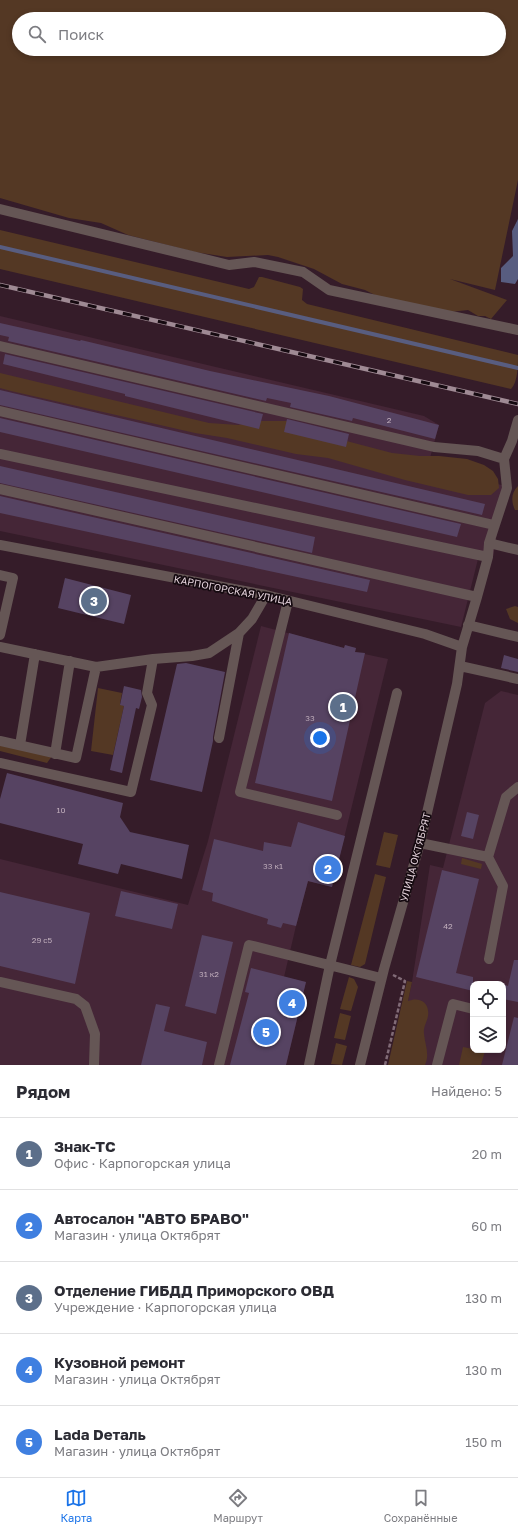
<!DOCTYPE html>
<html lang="ru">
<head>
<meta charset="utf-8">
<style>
	body { margin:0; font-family:"Golos Text",sans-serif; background:#f2f2f3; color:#2b2b33 }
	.controls { position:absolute; right:12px; bottom:12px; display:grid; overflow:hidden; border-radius:8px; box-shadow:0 2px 6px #0003 }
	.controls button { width:36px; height:36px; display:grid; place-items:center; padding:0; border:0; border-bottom:1px solid #e1e1e2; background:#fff; color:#2b2b33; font:20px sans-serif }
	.you { position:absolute; left:320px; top:738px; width:14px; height:14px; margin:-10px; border:3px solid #fff; border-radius:50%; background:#1a73e8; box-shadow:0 0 0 6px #1a73e833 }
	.badge { display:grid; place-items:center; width:26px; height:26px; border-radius:50%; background:#1a73e8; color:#fff; font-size:13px; font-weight:700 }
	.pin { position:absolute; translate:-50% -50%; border:2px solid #fff; box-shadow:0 1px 4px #0006 }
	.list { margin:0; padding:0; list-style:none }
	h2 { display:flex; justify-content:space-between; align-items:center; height:52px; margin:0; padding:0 16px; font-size:17px }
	h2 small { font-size:13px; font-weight:400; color:#7c7c81 }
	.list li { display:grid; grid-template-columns:26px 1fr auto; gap:12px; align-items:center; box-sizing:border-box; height:72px; padding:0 16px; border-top:1px solid #e1e1e2 }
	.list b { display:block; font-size:15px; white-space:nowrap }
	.list p { margin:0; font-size:13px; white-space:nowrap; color:#7c7c81 }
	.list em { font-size:13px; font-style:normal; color:#7c7c81 }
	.icon { flex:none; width:22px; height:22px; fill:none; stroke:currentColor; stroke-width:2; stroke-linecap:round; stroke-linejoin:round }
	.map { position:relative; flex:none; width:518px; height:1065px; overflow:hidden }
	.search { position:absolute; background:#fff; box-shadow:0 2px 6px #0003; left:12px; right:12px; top:12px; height:44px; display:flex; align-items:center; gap:10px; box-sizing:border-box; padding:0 14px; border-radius:22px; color:#7c7c81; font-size:15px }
	.sheet { height:412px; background:#fff }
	nav { display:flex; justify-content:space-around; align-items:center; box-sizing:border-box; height:56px; border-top:1px solid #e1e1e2; background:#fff; font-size:11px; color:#7c7c81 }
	nav a { display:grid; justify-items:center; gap:2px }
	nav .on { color:#1a73e8 }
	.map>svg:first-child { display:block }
	.built { fill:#452637; fill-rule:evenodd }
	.green { fill:#543824; fill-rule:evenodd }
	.water { fill:#585d80 }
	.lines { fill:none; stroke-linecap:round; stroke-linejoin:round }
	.stream { stroke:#585d80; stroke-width:4 }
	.building { fill:#564362 }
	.path { stroke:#816b77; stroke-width:2.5; stroke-dasharray:4 2; stroke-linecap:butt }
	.minor { stroke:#655655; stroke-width:10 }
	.rail-casing { stroke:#9f8a94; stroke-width:4.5 }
	.rail { stroke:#150a10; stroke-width:3; stroke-dasharray:9; stroke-linecap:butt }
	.labels { text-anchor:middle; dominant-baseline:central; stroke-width:3.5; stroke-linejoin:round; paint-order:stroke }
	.number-label { font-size:8px; fill:#c0aebc }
	.street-label { font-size:10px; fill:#e3d1da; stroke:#150a10 }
</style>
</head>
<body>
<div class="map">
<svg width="518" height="1065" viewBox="0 0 518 1065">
	<rect width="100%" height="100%" fill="#351c29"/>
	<path class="built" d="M0,316L424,416L439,425L427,469L511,487L498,527L493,557L480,551L461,627L0,531Z
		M261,626L344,648L345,645L351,647L356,648L355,652L388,659L332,887L308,881L296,926L284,977L306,982L286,1065H0V859L188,905L208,841Z
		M501,691L518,695V1065H394L412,982L430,865L443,868L485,703ZM473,984H503V1050H473Z"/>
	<path class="green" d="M0,0H518V180L495,290L450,279L507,300L491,319L485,316H478L468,310L450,312L377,296L365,290L342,284L314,269L278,257L268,255L227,257L195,252L128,235L101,223L69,218L0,198ZM19,19H499V49H19Z
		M0,230L249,289L254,287L259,277H262L300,287L303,289L302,300L307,304L518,355C518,365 518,382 511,389L0,269Z
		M0,373L209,423L238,425L256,421H287L335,438L392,453L420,456H439L467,459L484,465L493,471L498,479L499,488L491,495H468L405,480L328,458L296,454L227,438L195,433L11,391L0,388Z
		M518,486V510H515C511,501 511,493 518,486Z
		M515,606L518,607V623L510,619L506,609Z
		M98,688L122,693L120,704L124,706L113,755L91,751Z
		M0,745L52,756L47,763L0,751Z
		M384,832L398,835L390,868L376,865Z
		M462,858L482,864L481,869L461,864Z
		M375,874L386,877L365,964L360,967L351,965Z
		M349,977L354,979L358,987L351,1011L340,1009Z
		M407,981L412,982L408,1001C420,996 430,1003 428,1016C427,1022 423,1027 424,1034C425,1045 430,1054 425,1065H388Z
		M340,1013L351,1016L345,1040L334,1038Z
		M336,1043L347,1046L342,1065L331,1064Z
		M463,1047L473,1049V1050L485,1051L481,1065H459Z"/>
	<path class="water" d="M518,219V279L515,284L501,282V268L513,256L512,231Z"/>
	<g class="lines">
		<path class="stream" d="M0,247L518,368"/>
	</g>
	<path class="building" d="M0,323L80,341L81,340L210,371L329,396L439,425L435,439L353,418L352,421L290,407L291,403L267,398L266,401L8,341L9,337L0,335Z
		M5,354L263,414L259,429L125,396V394L3,364Z
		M0,390L485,504L482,515L0,405Z
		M0,418L461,524L457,537L0,432Z
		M287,419L349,434L346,447L284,432Z
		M0,466L315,537L312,553L0,483Z
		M0,496L370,580L367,592L0,513Z
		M65,578L131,595L124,624L58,608Z
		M289,633L344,648L345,645L356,648L355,652L365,653L332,801L255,783Z
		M504,655L518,659V672L501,668Z
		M186,663L225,672L213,737V741L202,792L150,780L177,664Z
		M124,686L141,690L142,697L139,709L136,708L122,773L110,770L124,706L120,705Z
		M7,773L123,803L120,817L130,832L189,845L182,879L121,864L118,874L78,864L83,844L0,823V799Z
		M467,812L479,815L473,839L461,836Z
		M298,822L345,836L332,887L308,881L296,926L283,923L281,928L267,924L268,919L212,901L213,893L202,890L214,839L263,851L264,842L291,847Z
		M442,870L479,879L456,973L473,977V991L416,977Z
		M121,891L178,904L172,929L115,916Z
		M0,892L90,913L75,984L0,966Z
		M202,935L233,942L216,1014L185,1006Z
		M514,960H518V1002L503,999V984L508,986Z
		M251,968L306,982L286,1065H230L249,993L245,992Z
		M156,1004L170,1007L164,1031L207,1042L202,1065H141Z
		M514,1017L518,1018V1065H502Z"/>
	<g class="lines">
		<path class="path" d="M385,1065L405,981L393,975"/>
		<path class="minor" d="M0,209L229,265L254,262L303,272L329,290L518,330
			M0,346L434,447L478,451L504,459
			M0,411L494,525
			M0,454L488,557
			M0,489L477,597
			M489,543L518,550
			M0,545L266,595L425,634L462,647
			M0,575L13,578L0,635
			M288,601L240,792L337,815
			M468,625L518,637
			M0,647L96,667L153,659L192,656L209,653L239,633L252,619L266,595
			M460,666L518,679
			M219,738L239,633
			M0,741L76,758L96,667
			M20,745L35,654
			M55,754L70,661
			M0,763L131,792L152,705L147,693L153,659
			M420,843L488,857L503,886L489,959
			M488,857L506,797L518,787
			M0,982L76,999L85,1006L95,1034L94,1065
			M219,1065L249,945L381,978
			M309,1065L330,965L397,693
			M360,1065L384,969L420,843L457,684L462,647L477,597L488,557L489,543L507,488L504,459L512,441L518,420
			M437,1065L453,1004L473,1009"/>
		<defs>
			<path id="rail" d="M0,285L518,404"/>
		</defs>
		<use href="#rail" class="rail-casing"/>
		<use href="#rail" class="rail"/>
	</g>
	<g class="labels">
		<g class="number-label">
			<text x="389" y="420">2</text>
			<text x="310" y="718">33</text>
			<text x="61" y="810">10</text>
			<text x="273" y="866">33 к1</text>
			<text x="448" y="926">42</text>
			<text x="42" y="940">29 с5</text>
			<text x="209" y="974">31 к2</text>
		</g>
		<g class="street-label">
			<text transform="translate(233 590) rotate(11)">КАРПОГОРСКАЯ УЛИЦА</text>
			<text transform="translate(415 857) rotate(-75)">УЛИЦА ОКТЯБРЯТ</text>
		</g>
	</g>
</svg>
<div class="controls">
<button><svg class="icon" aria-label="locate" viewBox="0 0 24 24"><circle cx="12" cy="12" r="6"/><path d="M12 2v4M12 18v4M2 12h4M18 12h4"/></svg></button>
<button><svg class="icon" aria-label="layers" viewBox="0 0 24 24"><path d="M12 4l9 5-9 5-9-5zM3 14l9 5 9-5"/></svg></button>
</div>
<div class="you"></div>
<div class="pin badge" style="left:343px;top:707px;background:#5c6f8a">1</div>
<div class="pin badge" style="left:328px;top:869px;background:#3f7fe0">2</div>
<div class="pin badge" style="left:94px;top:601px;background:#5c6f8a">3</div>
<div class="pin badge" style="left:292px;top:1003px;background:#3f7fe0">4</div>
<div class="pin badge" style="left:266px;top:1032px;background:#3f7fe0">5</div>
<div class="search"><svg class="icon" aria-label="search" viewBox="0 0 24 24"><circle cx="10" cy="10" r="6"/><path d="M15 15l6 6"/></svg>Поиск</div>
</div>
<section class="sheet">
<h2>Рядом<small>Найдено: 5</small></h2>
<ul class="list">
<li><span class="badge" style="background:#5c6f8a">1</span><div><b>Знак-ТС</b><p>Офис · Карпогорская улица</p></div><em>20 m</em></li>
<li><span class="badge" style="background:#3f7fe0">2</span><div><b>Автосалон &quot;АВТО БРАВО&quot;</b><p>Магазин · улица Октябрят</p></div><em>60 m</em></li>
<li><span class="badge" style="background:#5c6f8a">3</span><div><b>Отделение ГИБДД Приморского ОВД</b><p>Учреждение · Карпогорская улица</p></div><em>130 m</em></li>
<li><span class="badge" style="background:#3f7fe0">4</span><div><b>Кузовной ремонт</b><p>Магазин · улица Октябрят</p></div><em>130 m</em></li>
<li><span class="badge" style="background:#3f7fe0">5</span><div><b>Lada Dеталь</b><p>Магазин · улица Октябрят</p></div><em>150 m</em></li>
</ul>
</section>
<nav>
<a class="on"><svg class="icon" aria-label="map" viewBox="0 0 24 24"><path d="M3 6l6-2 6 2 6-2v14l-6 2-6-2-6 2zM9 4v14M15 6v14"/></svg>Карта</a>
<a><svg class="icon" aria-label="directions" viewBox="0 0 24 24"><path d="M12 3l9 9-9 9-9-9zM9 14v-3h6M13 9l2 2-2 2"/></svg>Маршрут</a>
<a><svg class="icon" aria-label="saved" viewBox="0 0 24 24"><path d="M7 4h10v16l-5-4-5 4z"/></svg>Сохранённые</a>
</nav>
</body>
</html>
